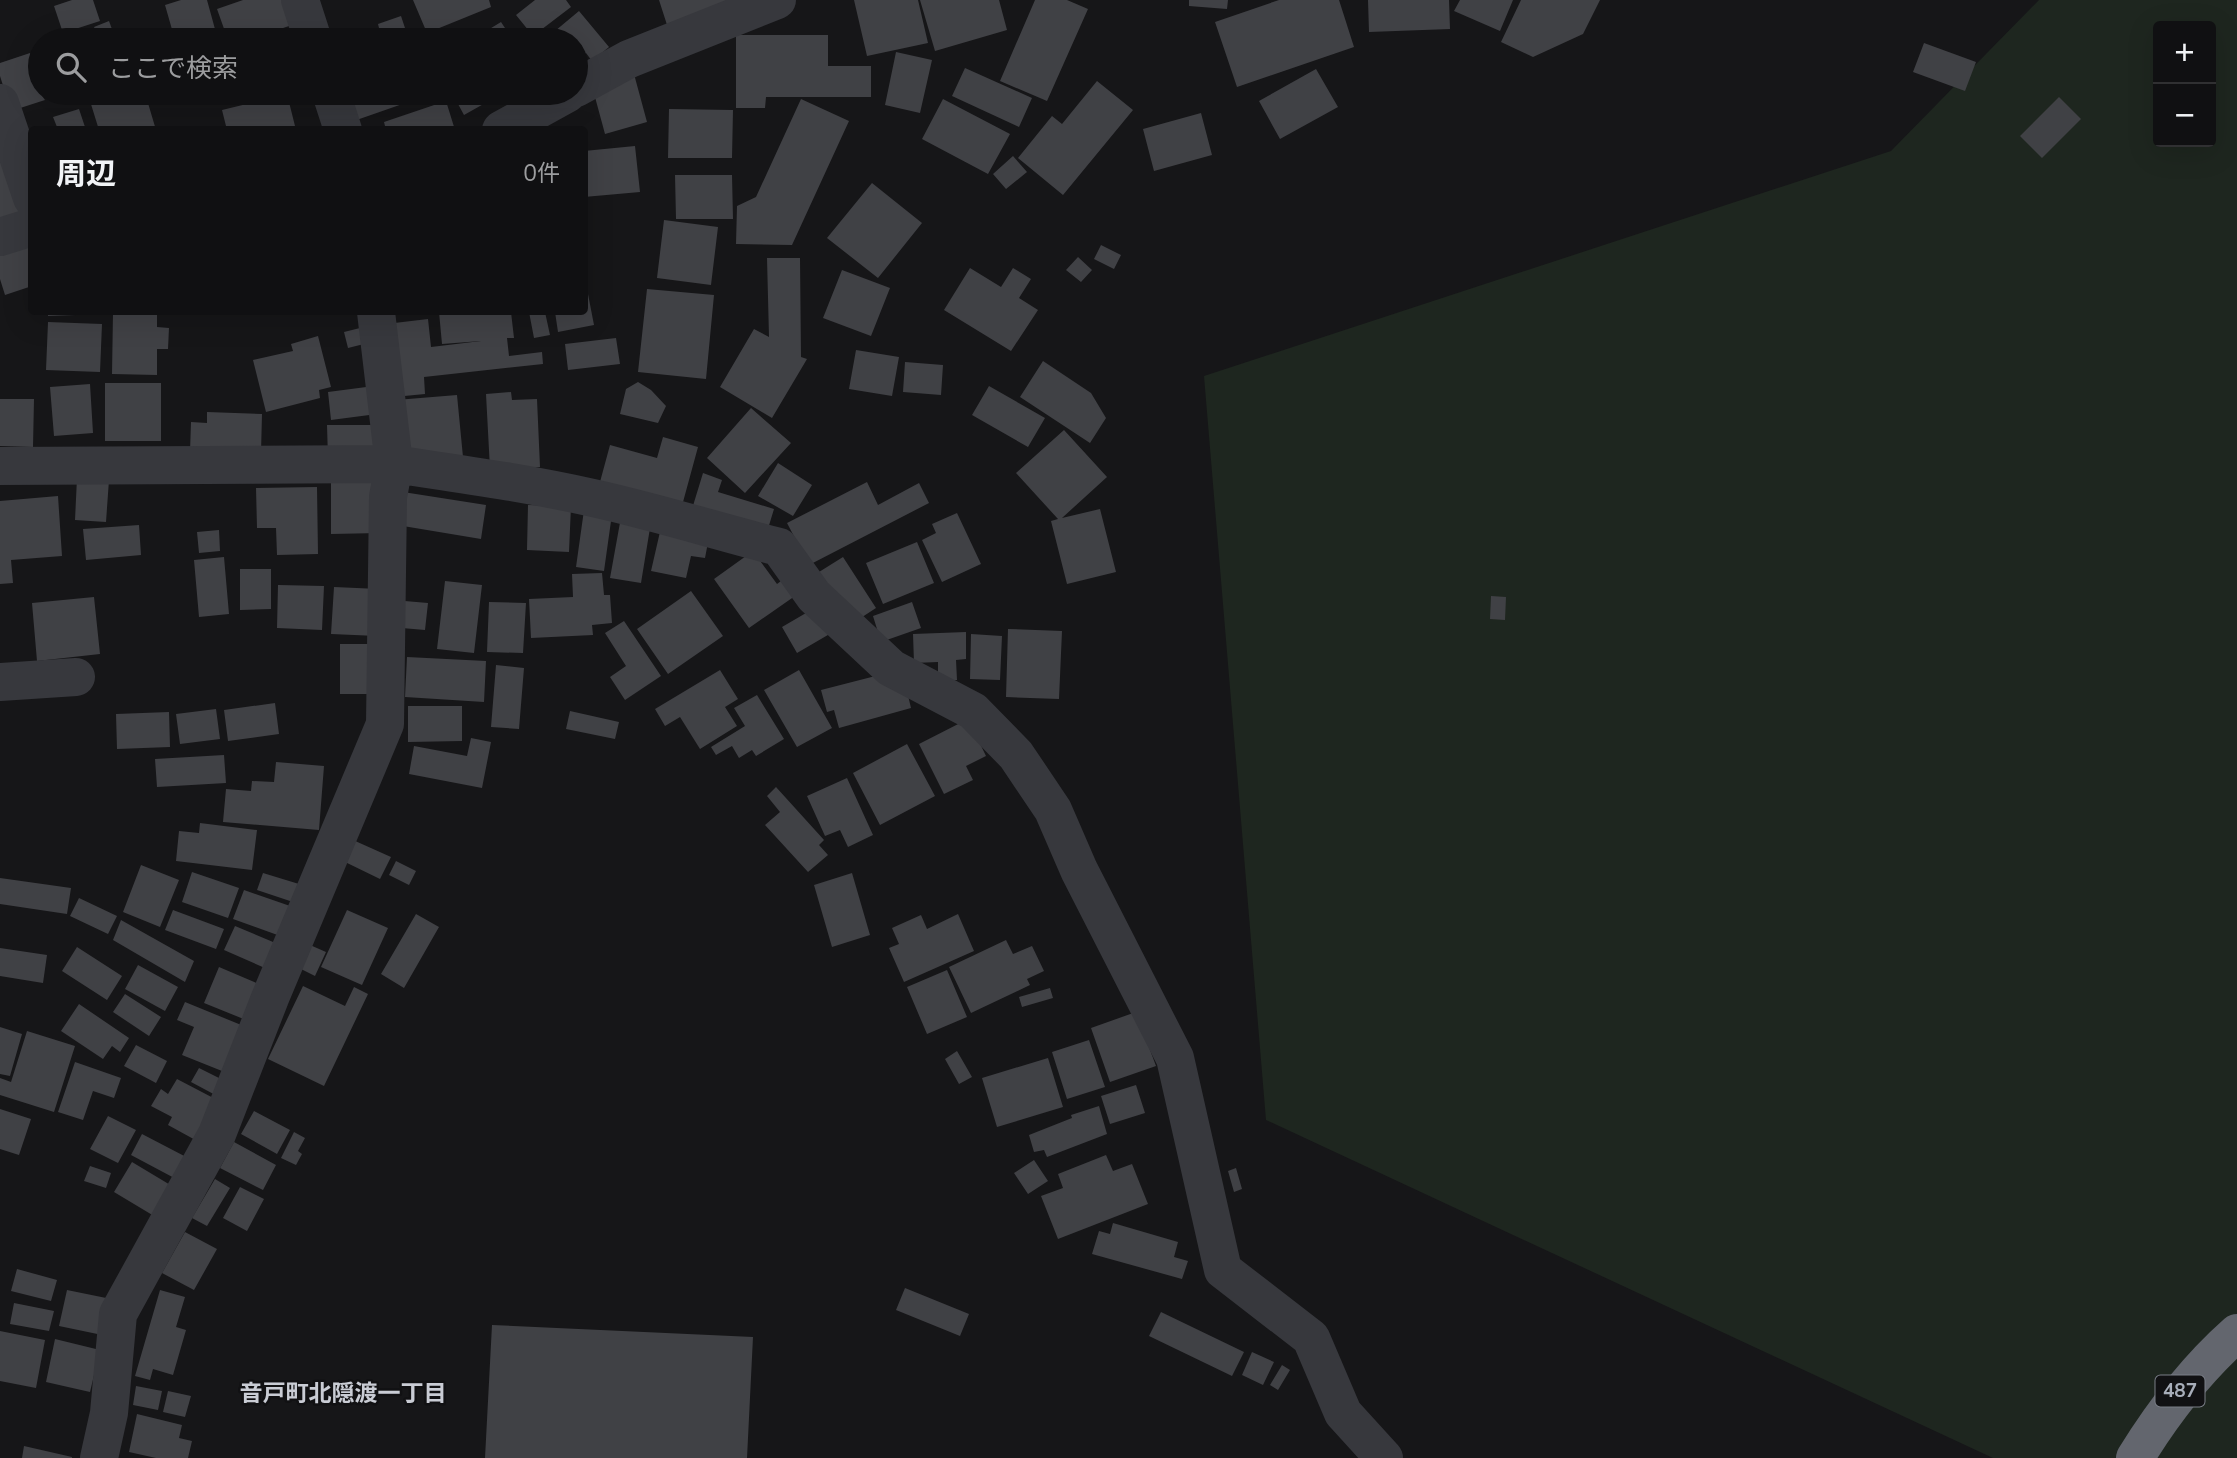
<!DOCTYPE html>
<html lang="ja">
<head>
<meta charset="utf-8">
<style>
	body { margin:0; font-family:"Nunito Sans","Noto Sans JP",sans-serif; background:#19191b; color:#f1f3f6 }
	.controls { position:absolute; right:21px; top:21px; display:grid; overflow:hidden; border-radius:7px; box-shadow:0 7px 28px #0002 }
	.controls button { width:63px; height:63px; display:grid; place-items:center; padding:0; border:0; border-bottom:2px solid #303032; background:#101012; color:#f1f3f6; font:35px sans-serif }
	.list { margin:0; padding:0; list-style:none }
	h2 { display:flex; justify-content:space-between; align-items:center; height:91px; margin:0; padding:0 28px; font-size:30px }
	h2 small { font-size:23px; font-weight:400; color:#9c9d9f }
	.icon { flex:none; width:38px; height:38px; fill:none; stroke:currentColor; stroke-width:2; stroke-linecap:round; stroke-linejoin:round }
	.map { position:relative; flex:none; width:2237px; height:1458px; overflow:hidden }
	.search { position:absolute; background:#101012; box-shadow:0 7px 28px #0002; left:28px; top:28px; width:560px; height:77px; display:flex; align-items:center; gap:18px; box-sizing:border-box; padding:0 24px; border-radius:38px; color:#9c9d9f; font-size:26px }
	.panel { position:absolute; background:#101012; box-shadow:0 7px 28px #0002; left:28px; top:126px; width:560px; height:189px; border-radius:7px }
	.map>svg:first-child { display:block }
	.green { fill:#1e261f; fill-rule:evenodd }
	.building { fill:#404145 }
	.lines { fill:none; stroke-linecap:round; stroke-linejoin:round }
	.minor { stroke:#37383d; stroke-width:38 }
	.highway { stroke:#63666e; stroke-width:38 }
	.labels { text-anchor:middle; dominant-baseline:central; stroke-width:5; stroke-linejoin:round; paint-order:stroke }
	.shield { fill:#111113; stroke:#7a7e87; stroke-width:2 }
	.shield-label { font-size:19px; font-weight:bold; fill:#a7adb9 }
	.neighbourhood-label { font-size:23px; font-weight:bold; fill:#c9ccd4; stroke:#111113 }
</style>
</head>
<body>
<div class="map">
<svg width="2237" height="1458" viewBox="0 0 2237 1458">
	<rect width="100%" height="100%" fill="#161618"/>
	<path class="green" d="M2039,0H2237V1458H1993L1266,1120L1204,376L1891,151ZM2158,26H2211V142H2158Z"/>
	<path class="building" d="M72,0H93L100,21L63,33L54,6Z
		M181,0H207L218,40H175L165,5Z
		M243,0H290L298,23L247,40H228L217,9Z
		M413,0H489L491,7L427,33Z
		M535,0H566L571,7L533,36L516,15Z
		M659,0H732L668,28Z
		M854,0H918L928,43L867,56Z
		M920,0H999L1007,30L935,51Z
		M1035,0H1067L1088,9L1047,101L1000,81Z
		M1189,0H1228L1227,9L1189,6Z
		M1279,0H1339L1354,47L1237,87L1215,22Z
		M1368,0H1449L1450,29L1369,32Z
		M1460,0H1513L1500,31L1454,11Z
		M1521,0H1600L1583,34L1533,57L1501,42Z
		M579,11L609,47L592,61L586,53L576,61V40H563L555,31Z
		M401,16L408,37L368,40L381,36L378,24Z
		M109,21L116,40H79L97,34L94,27Z
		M501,22L513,40H481L478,36Z
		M163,28L167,40H126Z
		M736,35H828V66H871V97H766L765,108H736Z
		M1924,43L1976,62L1965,91L1913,72Z
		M896,52L932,60L920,113L885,105Z
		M30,53L40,93L45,100L11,111L0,76V63Z
		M965,68L1032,98L1019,127L952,96Z
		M1316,69L1338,107L1280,139L1259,101Z
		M634,74L647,122L605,134L592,86Z
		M1097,81L1133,110L1063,195L1018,158L1052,116L1062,124Z
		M116,93H145L156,130H99L90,101Z
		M362,93H434L348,123L341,100Z
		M452,93H493L496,97L464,115Z
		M287,94L296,130H227L222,110Z
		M2059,97L2081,119L2042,158L2020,136Z
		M801,99L849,121L792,245L736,244L737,206L756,197Z
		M943,99L1010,134L988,174L922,139Z
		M446,101L455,130H386L384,122Z
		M79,109L86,130H50L57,127L53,117Z
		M669,109L733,110L732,158H668Z
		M1201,113L1212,155L1154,171L1143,129Z
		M635,146L640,192L584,197V151Z
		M0,150L31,219L0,228Z
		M1013,156L1027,172L1006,189L993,174Z
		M675,175H732L733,219H676Z
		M872,183L922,223L878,278L827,238Z
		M664,220L718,227L711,285L657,278Z
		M32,237V286L5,295L0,279V247Z
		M1101,245L1121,255L1114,269L1094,259Z
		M1078,257L1092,270L1081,282L1066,270Z
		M767,258H800L801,357L807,359L772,418L720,387L754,329L769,337Z
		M970,268L1001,287L1013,268L1031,279L1019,298L1038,310L1011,351L944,310Z
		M842,270L890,288L871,336L823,318Z
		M647,289L714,295L706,379L638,372Z
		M588,294L594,325L558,332L555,312H584V295Z
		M48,312H103V314L48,316Z
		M113,312H157V327L169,328L168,349H157V375L112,374Z
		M439,312H511L514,338H507L509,356L542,352L543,364L424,377L425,394L394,397L386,324L428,319L431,347L481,341L442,344Z
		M529,312H545L550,335L534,338Z
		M48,322L102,324L100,372L46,370Z
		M360,328L364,344L348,348L344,332Z
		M318,336L331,387L319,390L320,398L266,412L253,360L293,351L291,344Z
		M616,338L620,364L568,370L565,344Z
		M856,350L899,357L892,396L849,389Z
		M1043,361L1091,393L1106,418L1090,443L1020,397Z
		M905,362L943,365L941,395L903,392Z
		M638,382L651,390L666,406L658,423L620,414L626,389Z
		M105,383H161V441H105Z
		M90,384L93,433L54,436L50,387Z
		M374,386L377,414L331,420L328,392Z
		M989,386L1045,418L1028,447L972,415Z
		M511,392L512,400L537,399L540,467L490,469L486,394Z
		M457,395L463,457L402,463L396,400Z
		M0,399H34L33,447L0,446Z
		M751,408L791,443L745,493L707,458Z
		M207,412L262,414L261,453L190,452L191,422L207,423Z
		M327,425H385V458L328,459Z
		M1064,430L1107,477L1062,518L1100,509L1116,572L1067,584L1051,521L1058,519L1016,473Z
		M663,437L698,447L683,502L597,493L610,445L657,458Z
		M778,463L812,485L793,516L758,496Z
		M703,473L722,480L718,492L774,509L767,532L692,509Z
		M77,478L109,480L106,522L75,520Z
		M331,481H380V533L331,534Z
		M867,482L878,505L919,483L929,503L809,565L787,523Z
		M317,487L318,554L277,555L276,528H257L256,488Z
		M403,492L486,505L481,539L397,525Z
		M58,496L62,556L11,560L13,583L0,584V501Z
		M528,505L571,506L569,552L527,550Z
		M584,510L612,514L604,571L576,567Z
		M957,513L981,564L942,582L922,540L936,533L932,524Z
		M621,517L651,522L641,583L610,578Z
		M662,523L710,532L705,558L691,556L686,578L651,571Z
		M139,525L141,555L86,560L83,529Z
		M219,530L220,551L199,553L197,532Z
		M917,542L934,583L883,604L866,563Z
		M753,551L777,584L793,572L805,589L749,628L714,579Z
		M224,557L229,614L199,617L194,560Z
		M843,557L876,608L853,623L819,572Z
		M240,569H271V609L240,610Z
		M602,573L604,595H610L612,623L592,625L593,635L531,638L529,599L573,597L572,574Z
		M445,581L482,585L474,653L437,649Z
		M278,585L324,586L322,630L277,628Z
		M334,587L379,589L377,636L331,634Z
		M691,591L723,636L668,674L637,629Z
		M1491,596L1506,597L1505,620L1490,619Z
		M94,597L100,654L37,661L32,603Z
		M393,600L428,603L425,630L390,627Z
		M489,602L526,603L523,653L487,652Z
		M912,602L921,628L881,642L873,616Z
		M818,606L833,632L797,653L782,627Z
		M624,621L661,676L625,700L610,677L626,666L605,633Z
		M1008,629L1062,631L1059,699L1006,697Z
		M966,632V659L956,660L957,680L938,681V662L914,663L913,634Z
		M971,634L1002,636L1000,680L970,679Z
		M340,644H379V694H340Z
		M407,657L486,661L484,702L405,697Z
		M496,665L524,668L519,729L491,727Z
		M720,670L738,699L725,707L737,726L700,749L680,717L665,726L655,709Z
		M799,670L832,728L797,747L764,690Z
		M891,672L906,687L911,708L839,728L834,710L827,712L821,690Z
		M757,695L784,739L756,756L752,750L739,758L732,746L716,755L711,747L745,726L734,708Z
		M275,703L279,734L228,741L224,710Z
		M408,706H462V741L408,742Z
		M216,709L220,739L180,744L176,714Z
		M570,711L619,722L615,739L566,729Z
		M169,712L170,747L117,749L116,714Z
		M968,719L986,756L966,766L973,780L944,794L919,744Z
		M471,738L491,742L482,788L409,774L414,746L467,756Z
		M907,744L935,796L880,825L853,773Z
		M224,755L226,783L157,787L155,759Z
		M276,762L324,766L319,830L223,822L226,789L251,791L252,781L274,782Z
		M847,778L873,835L848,847L840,830L825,836L807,796Z
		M776,787L824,840L819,845L828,855L808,872L765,825L780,812L767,796Z
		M200,823L257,830L252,870L176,861L179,831L199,833Z
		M353,840L391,857L380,879L343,861Z
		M396,861L416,871L409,885L389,875Z
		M141,865L179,880L160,927L123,912Z
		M192,872L239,888L228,918L182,902Z
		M263,873L299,884L293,902L257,890Z
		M852,873L870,935L832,947L814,885Z
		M0,878L71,888L67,914L0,904Z
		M244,890L293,907L283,937L233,919Z
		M79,898L117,916L108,934L70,916Z
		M173,910L224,929L216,949L165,930Z
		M347,910L388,928L362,985L321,967Z
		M416,914L439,927L404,988L381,974Z
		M958,914L974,951L904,982L889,948L899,944L892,928L921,915L927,929Z
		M121,920L194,961L185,982L113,940Z
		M235,926L285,947L274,972L224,950Z
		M1006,940L1013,954L1032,946L1044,971L1027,979L1030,985L971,1013L949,967Z
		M310,945L326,952L315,976L299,968Z
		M77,947L122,976L107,1000L62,971Z
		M0,948L47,955L43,983L0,976Z
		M138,965L178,987L165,1011L125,989Z
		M219,967L266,987L251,1022L204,1003Z
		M947,970L967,1017L927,1034L907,987Z
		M303,986L345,1006L354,987L368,994L324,1086L268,1059Z
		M1050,988L1053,998L1022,1007L1019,997Z
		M125,994L161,1017L149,1036L113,1012Z
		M185,1002L251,1029L232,1075L182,1055L194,1027L177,1020Z
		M79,1004L129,1038L120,1052L112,1046L103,1059L61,1031Z
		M1136,1012L1156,1066L1110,1082L1091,1028Z
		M0,1027L22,1034L10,1076L0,1074Z
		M27,1031L75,1046L54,1112L0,1095V1078L11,1082Z
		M1089,1040L1105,1087L1067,1099L1052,1052Z
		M136,1045L167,1061L156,1083L124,1066Z
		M957,1051L972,1077L959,1084L945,1059Z
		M1048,1058L1063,1107L997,1127L982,1078Z
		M75,1062L121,1078L114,1098L93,1091L83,1120L58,1112Z
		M199,1068L229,1083L221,1098L191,1082Z
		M177,1079L221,1102L199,1142L168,1125L172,1117L151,1106L161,1089L168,1094Z
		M1136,1085L1145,1113L1110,1124L1101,1096Z
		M1099,1106L1107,1134L1047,1157L1044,1150L1034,1152L1029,1135L1072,1118L1071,1115Z
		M0,1109L31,1119L19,1155L0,1149Z
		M254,1111L290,1130L277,1154L241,1134Z
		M108,1116L136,1130L118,1163L90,1149Z
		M294,1132L305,1138L298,1151L302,1154L296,1165L281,1158Z
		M142,1134L190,1159L178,1180L131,1155Z
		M234,1142L276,1165L263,1190L220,1168Z
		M1106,1155L1113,1171L1132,1164L1148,1204L1058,1239L1041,1196L1063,1188L1058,1174Z
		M1034,1160L1048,1181L1028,1194L1014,1173Z
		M132,1162L172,1186L154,1216L114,1192Z
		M90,1166L111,1173L106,1188L84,1181Z
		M1236,1168L1242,1189L1234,1192L1228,1171Z
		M215,1179L230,1188L207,1226L192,1218Z
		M240,1187L264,1199L247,1231L223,1218Z
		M1113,1223L1178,1242L1174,1257L1188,1261L1182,1279L1092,1254L1099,1231L1110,1234Z
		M185,1232L217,1249L194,1290L162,1273Z
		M17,1269L57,1280L51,1301L11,1291Z
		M905,1288L969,1314L960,1336L896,1310Z
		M67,1290L116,1300L107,1336L59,1326Z
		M160,1290L185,1297L176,1327L186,1330L173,1375L153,1369L150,1380L135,1376Z
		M14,1303L54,1311L49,1331L10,1324Z
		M1161,1312L1244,1352L1232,1376L1149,1336Z
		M492,1325L753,1337L747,1458H485Z
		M0,1331L45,1340L36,1388L0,1381Z
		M55,1339L100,1350L90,1392L46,1382Z
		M1252,1352L1274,1362L1263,1385L1242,1375Z
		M1282,1365L1290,1370L1278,1390L1270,1385Z
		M136,1386L162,1391L158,1410L133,1405Z
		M168,1391L191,1396L185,1417L163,1412Z
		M137,1414L182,1425L179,1438L192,1441L188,1458H156L129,1452Z
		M24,1446L72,1457V1458H22Z"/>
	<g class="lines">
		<path class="minor" d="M300,0L313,40
			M576,88L629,59L777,0
			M331,93L343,130
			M0,103L32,198
			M501,130L568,93
			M0,237L32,227
			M0,466L394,464C460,474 527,483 593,498C656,512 717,531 779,547L814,596L891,668L973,711L1016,755L1053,810L1079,870L1175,1058L1223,1270L1311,1338L1343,1413L1384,1458
			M0,682L76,677
			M99,1458L109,1413L118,1314L217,1134L270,998L385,724L388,497L394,464L376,312"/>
		<path class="highway" d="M2135,1458C2164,1411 2195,1370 2237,1333"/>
	</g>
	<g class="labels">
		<rect class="shield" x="2155.5" y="1375.5" width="49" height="31" rx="5"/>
		<g class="shield-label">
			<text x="2180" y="1391">487</text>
		</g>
		<g class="neighbourhood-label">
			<text x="343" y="1393">音戸町北隠渡一丁目</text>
		</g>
	</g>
</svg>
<div class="controls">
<button>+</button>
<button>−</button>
</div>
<div class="search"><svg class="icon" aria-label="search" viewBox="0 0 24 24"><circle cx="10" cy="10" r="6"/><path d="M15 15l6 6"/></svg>ここで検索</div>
<section class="panel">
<h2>周辺<small>0件</small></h2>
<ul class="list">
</ul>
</section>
</div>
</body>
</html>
